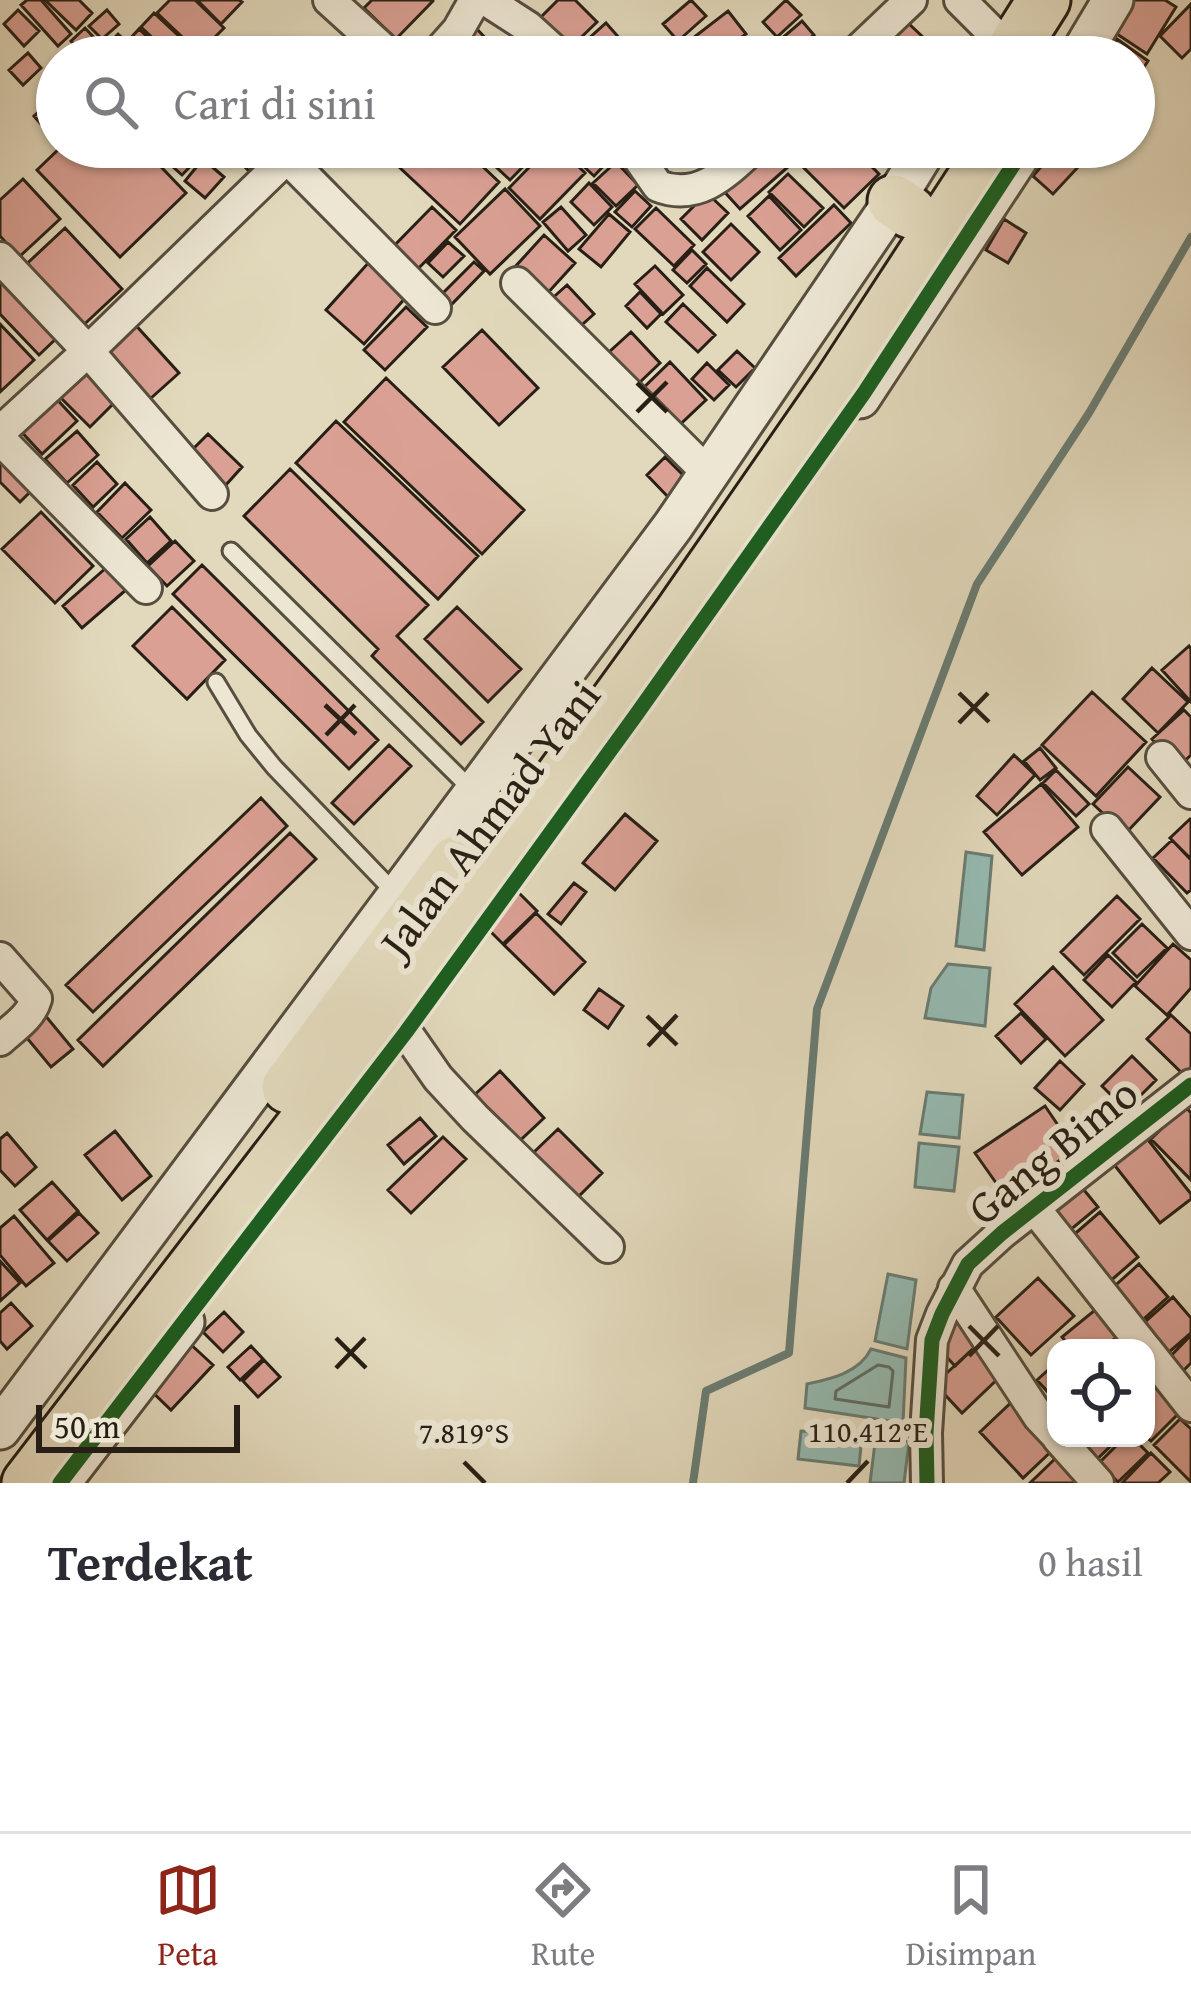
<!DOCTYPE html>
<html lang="id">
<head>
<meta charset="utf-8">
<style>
	body { margin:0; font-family:"Gentium Book Plus",serif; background:#f2f2f3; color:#2b2b33 }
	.controls { position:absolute; right:36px; bottom:36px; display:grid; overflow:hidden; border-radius:24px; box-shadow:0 3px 9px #0004 }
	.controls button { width:108px; height:108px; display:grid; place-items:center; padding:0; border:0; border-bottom:3px solid #e1e1e2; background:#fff; color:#2b2b33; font:60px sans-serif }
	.scale { position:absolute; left:36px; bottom:30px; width:204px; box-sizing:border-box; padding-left:12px; border:6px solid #271f15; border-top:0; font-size:33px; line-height:42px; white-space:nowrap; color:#271f15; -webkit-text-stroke:9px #ece6d3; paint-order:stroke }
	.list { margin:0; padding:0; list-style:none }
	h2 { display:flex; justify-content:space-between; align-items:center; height:156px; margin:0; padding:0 48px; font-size:51px }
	h2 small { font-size:39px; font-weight:400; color:#7c7c81 }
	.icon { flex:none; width:66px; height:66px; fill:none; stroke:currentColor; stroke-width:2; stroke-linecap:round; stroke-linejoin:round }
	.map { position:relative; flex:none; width:1191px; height:1483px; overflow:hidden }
	.search { position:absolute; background:#fff; box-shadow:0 3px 9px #0004; left:36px; right:36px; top:36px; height:132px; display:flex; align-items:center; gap:30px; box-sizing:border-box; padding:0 42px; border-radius:66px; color:#7c7c81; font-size:45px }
	.sheet { height:348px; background:#fff }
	nav { display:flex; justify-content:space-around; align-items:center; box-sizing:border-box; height:168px; border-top:3px solid #e1e1e2; background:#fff; font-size:33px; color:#7c7c81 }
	nav a { display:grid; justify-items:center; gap:6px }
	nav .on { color:#8f2418 }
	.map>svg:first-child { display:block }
	.water { fill:#95bab1; stroke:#697c73; stroke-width:3 }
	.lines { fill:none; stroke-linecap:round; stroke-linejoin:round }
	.shore { stroke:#5e6c63; stroke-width:3 }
	.stream { stroke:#697c73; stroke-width:8 }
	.building { fill:#daa094; stroke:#271f15; stroke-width:3 }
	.service-casing { stroke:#564e3f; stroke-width:21 }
	.minor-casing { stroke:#564e3f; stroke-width:36 }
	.tertiary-casing { stroke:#564e3f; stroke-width:45 }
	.trunk-casing { stroke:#271f15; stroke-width:57 }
	.service { stroke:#ece6d3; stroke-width:15 }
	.minor { stroke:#ece6d3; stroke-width:30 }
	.tertiary { stroke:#ece6d3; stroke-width:39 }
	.trunk { stroke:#e2d9bc; stroke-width:51 }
	.cycleway-casing { stroke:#ece6d3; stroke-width:22 }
	.cycleway { stroke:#1b5e20; stroke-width:15 }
	.ticks { fill:none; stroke:#271f15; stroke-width:4.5 }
	.labels { text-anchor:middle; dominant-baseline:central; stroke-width:12; stroke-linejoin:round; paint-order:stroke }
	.street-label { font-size:45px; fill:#271f15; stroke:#ece6d3 }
	.ticks-label { font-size:30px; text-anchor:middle; fill:#271f15; stroke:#ece6d3; stroke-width:12; stroke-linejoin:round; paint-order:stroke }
</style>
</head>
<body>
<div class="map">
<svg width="1191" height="1483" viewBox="0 0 1191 1483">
	<rect width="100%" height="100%" fill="#e2d9bc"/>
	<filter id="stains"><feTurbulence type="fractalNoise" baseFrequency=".00167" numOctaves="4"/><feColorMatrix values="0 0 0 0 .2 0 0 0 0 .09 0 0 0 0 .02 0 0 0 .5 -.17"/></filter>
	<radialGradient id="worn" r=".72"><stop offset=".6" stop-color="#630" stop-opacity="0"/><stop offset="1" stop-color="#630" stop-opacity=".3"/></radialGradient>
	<path class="water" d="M966,852L992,856L984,950L956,946Z
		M948,964L990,968L985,1026L925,1018L931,988Z
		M927,1092L963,1095L959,1138L920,1134Z
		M919,1143L959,1147L954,1191L915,1187Z
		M888,1274L916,1280L907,1349L875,1341Z
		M871,1349L906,1358L903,1423L805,1408L807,1384C831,1379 859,1373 871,1349Z
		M801,1431L862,1436L859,1466L798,1459Z
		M876,1435L909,1442L904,1483H870Z"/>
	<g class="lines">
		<path class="shore" d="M878,1365L889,1367L893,1371L889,1407L835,1399L836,1391Z"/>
		<path class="stream" d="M693,1483L706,1391L789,1353L817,1009L977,584L1089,413L1191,237"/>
	</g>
	<path class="building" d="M27,0H41L71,34L58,46L21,5Z
		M45,0H79L92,13L76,30Z
		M170,0H195L224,28L199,53L157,13Z
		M197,0H239L242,2L221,24Z
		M372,0H433V1L396,39L364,8Z
		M558,0H575L597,22L568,50L538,20Z
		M691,0L706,16L678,41L663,24Z
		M786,0L801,15L777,37L763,22Z
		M1126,0H1165L1176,7L1147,54L1108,28Z
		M1191,4V49L1182,58L1160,36Z
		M18,10L39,31L24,46L4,24Z
		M107,10L119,24L102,39L89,26Z
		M728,11L746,34L715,57H687L680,48Z
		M154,13L198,54L195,57H173L141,27Z
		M802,21L814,35L792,54L780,40Z
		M907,22L944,57H874Z
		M606,23L636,57H583L576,50Z
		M85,28L98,42L84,55L71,41Z
		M476,28L501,55L498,57H457L451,51Z
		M139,29L163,52L158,57H145L128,41Z
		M118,34L143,57H119L107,46Z
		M1117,39L1148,61L1134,82V57H1105Z
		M28,53L41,68L23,85L9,70Z
		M57,95V138L55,140L34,116Z
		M61,147H142L186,193L120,257L37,170Z
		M172,147H209L182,175L162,157Z
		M224,147H272L249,171Z
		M388,147H462L499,182L460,224L383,152Z
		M482,147H542L510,180L479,151Z
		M549,147H559L585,173L540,219L509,188Z
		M563,147H606L614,155L594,176Z
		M765,147H772L789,166L740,209L720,187Z
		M783,147H852L879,174L844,208Z
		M1058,147L1080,165L1053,194L1033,176Z
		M203,159L224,177L205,198L185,181Z
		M616,162L638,185L616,206L593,183Z
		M788,174L823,208L804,227L769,192Z
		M23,179L60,219L19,257L0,236V200Z
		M589,183L612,207L594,225L571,202Z
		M505,189L540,226L490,274L455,237Z
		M635,191L651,206L632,227L615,212Z
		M707,193L728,213L702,240L681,219Z
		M769,196L801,230L780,250L748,216Z
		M834,205L851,223L796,276L779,258Z
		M432,207L456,230L412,275L388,252Z
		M561,207L586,235L568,251L543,222Z
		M656,208L694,245L674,266L635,229Z
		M609,214L630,232L601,267L579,249Z
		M1004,219L1026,233L1008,263L986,250Z
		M731,224L759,252L731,280L703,252Z
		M65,228L122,289L75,333L18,272Z
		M544,235L575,263L545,296L514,268Z
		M448,242L464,256L443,277L428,263Z
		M692,250L706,264L687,283L673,270Z
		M370,261L408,295L364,344L326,310Z
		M474,262L484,271L451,305L441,295Z
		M655,266L683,295L663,314L635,284Z
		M707,268L744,304L727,322L690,286Z
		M7,274L62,333L39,355L0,314V280Z
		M567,285L594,314L574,332L547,303Z
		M640,292L661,314L647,328L626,306Z
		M683,304L715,335L698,352L666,322Z
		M406,307L427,327L385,370L364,350Z
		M131,320L179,373L150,399L102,347Z
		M0,324L34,360L0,392Z
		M482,330L538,388L499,425L443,367Z
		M631,332L660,363L638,384L608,353Z
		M737,351L755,368L736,387L718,370Z
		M670,362L706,400L671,433L636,395Z
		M707,363L729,385L714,400L692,379Z
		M89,366L120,397L90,427L59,396Z
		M386,378L524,510L482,554L344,422Z
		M51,393L77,421L42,454L16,426Z
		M336,421L478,556L438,599L296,463Z
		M77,431L98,455L67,483L45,459Z
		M208,434L242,467L224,487L189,453Z
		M665,457L688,480L669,498L647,475Z
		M0,460L31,491L20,502L0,482Z
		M97,462L117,484L93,507L73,485Z
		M290,469L428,605L397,636L483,722L461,744L372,656L378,649L244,516Z
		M125,483L151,510L122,538L97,512Z
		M41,512L93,566L55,603L2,549Z
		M150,517L171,541L147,563L126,539Z
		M175,541L194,561L167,586L148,566Z
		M202,565L378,740L349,769L173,594Z
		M107,567L127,589L82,628L63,606Z
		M172,607L225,660L187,699L133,646Z
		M457,607L521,669L488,702L425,639Z
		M1189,646L1191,649V702L1162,670Z
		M1152,668L1188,702L1158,733L1123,699Z
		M1092,692L1146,742L1096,796L1042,745Z
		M1184,710L1191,717V755L1178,767L1152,739Z
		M389,745L411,766L354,824L332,803Z
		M1040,748L1056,768L1040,780L1024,761Z
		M1014,755L1035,775L997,815L977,796Z
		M1128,767L1160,797L1125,834L1093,804Z
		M1056,770L1089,804L1076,816L1043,783Z
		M1041,784L1078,827L1022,875L984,832Z
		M261,798L287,826L93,1012L66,985Z
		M625,814L657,841L615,890L583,863Z
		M1190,819L1191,820V859L1170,838Z
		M290,833L316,859L103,1066L78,1040Z
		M1172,840L1191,860V890L1187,893L1153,858Z
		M574,883L586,892L561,924L548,914Z
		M518,892L537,911L503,944L485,926Z
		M1117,896L1140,919L1084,975L1061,952Z
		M536,913L585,962L554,994L504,945Z
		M1142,924L1167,948L1137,977L1113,953Z
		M1173,944L1191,960V988L1167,1015L1135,986Z
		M1108,955L1136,982L1112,1007L1084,980Z
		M1053,967L1103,1020L1065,1056L1015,1004Z
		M599,989L623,1006L608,1028L584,1010Z
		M1021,1013L1046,1039L1021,1063L996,1036Z
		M44,1014L73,1049L51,1067L22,1032Z
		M1171,1015L1191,1034V1071L1186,1077L1147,1039Z
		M1132,1056L1156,1080L1126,1110L1102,1086Z
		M1060,1061L1084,1084L1060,1110L1035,1088Z
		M500,1071L544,1118L512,1148L469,1100Z
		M1045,1106L1075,1150L1006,1197L975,1153Z
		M1185,1106L1191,1113V1180L1151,1139Z
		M420,1118L436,1136L404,1164L388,1145Z
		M558,1129L602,1173L577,1198L533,1153Z
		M115,1131L151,1176L122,1200L85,1155Z
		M7,1133L36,1167L15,1186L0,1170V1139Z
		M1145,1136L1191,1194V1199L1160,1223L1112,1162Z
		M443,1137L466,1159L411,1213L388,1190Z
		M1075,1179L1098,1207L1063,1236L1040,1208Z
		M52,1182L78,1211L47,1240L20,1210Z
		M1100,1212L1138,1257L1108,1283L1070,1238Z
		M79,1213L98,1233L67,1261L48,1241Z
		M14,1216L54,1263L26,1286L0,1255V1228Z
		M0,1261L20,1283L0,1301Z
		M1139,1264L1168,1297L1137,1325L1108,1292Z
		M1038,1278L1074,1316L1031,1355L996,1317Z
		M1173,1297L1191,1318V1333L1161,1359L1136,1330Z
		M11,1303L32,1326L7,1349L0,1341V1313Z
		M1095,1310L1117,1337L1103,1348H1071L1062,1337Z
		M224,1312L243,1332L223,1352L203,1332Z
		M956,1320L979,1343L955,1366L933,1342Z
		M1191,1335V1363L1176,1378L1162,1365Z
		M187,1341L213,1365L171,1410L145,1385Z
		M979,1343L1006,1371L962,1413L935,1384Z
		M251,1346L263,1359L240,1380L228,1367Z
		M264,1360L280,1377L258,1397L243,1381Z
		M1056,1363V1401L1037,1380Z
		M1146,1377L1181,1411L1151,1441L1146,1437Z
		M1016,1398L1059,1444L1023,1478L980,1432Z
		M1180,1419L1191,1429V1482L1154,1445Z
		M1082,1438H1119L1095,1461L1077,1442Z
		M1124,1438H1133L1148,1453L1118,1482L1099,1463Z
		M1151,1453L1170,1472L1158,1483H1122Z
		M1059,1455L1086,1483H1030Z"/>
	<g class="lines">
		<defs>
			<path id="service" d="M231,551L472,790
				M216,682L248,735L274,767L396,894"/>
			<path id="minor" d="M329,0L392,57
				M486,0L528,27L561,57
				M960,0L994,34
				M434,57L458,30L475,0
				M851,57L911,0
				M631,147L658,186C699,202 727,172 754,147
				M287,158L435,308
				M0,258L88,351L212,494
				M517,283L708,473
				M0,432L88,351L298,147
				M0,439L146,588
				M1162,757L1191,793
				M1107,829L1191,934
				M0,958L36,999C31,1017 13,1028 0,1040
				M406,1032L438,1078L475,1118L608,1247
				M1035,1209L1145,1348
				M954,1288L1039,1417L1056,1435
				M1146,1349L1191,1406
				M1058,1438L1098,1483
				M927,1483L926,1433L932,1340L942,1314L968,1264L1002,1233L1191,1085"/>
			<path id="tertiary" d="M1079,57L1113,0
				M860,398L1025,147
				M0,1429L673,526L894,201L927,147
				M60,1483L184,1322"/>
			<path id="trunk" d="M1008,57L1044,0
				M894,201L910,212
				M288,1087L456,862
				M28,1483L403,995L680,614L840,383L994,147"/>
		</defs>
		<use href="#service" class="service-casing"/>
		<use href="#minor" class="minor-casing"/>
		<use href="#tertiary" class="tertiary-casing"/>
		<use href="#trunk" class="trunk-casing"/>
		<use href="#service" class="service"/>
		<use href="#minor" class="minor"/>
		<use href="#tertiary" class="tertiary"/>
		<use href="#trunk" class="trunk"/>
		<defs>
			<path id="cycleway" d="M60,1483L406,1032L636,715L864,393L1025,147
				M927,1483L926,1433L932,1340L942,1314L968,1264L1002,1233L1191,1085"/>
		</defs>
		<use href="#cycleway" class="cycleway-casing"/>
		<use href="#cycleway" class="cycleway"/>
	</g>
	<path class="ticks" d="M637,383L667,412M637,412L667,382M959,693L989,722M325,705L356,734M959,723L988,693M326,735L355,705M647,1016L677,1045M648,1046L677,1015M969,1326L999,1356M336,1338L366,1368M969,1356L998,1326M336,1368L365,1338M464,1462L485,1483M847,1483L868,1461"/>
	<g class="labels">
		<g class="street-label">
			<text transform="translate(489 818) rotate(-53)">Jalan Ahmad Yani</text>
			<text transform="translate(1052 1150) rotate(-39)">Gang Bimo</text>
		</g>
	</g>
	<g class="ticks-label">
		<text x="868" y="1442">110.412°E</text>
		<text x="464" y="1443">7.819°S</text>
	</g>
	<rect width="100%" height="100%" filter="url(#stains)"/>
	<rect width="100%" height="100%" fill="url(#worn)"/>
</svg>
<div class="controls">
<button><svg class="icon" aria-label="locate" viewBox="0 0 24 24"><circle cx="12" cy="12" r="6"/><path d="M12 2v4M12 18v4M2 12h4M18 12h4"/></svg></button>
</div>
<div class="scale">50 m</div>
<div class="search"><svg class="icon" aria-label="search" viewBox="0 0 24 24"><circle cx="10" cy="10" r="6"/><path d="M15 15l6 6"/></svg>Cari di sini</div>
</div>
<section class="sheet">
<h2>Terdekat<small>0 hasil</small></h2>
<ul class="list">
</ul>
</section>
<nav>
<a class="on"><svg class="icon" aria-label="map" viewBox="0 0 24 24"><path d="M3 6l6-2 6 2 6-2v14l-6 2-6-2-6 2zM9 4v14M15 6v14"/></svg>Peta</a>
<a><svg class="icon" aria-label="directions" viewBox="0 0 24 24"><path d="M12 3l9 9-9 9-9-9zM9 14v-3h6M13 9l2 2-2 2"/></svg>Rute</a>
<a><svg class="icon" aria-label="saved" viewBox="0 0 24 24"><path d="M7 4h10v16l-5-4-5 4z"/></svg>Disimpan</a>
</nav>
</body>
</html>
